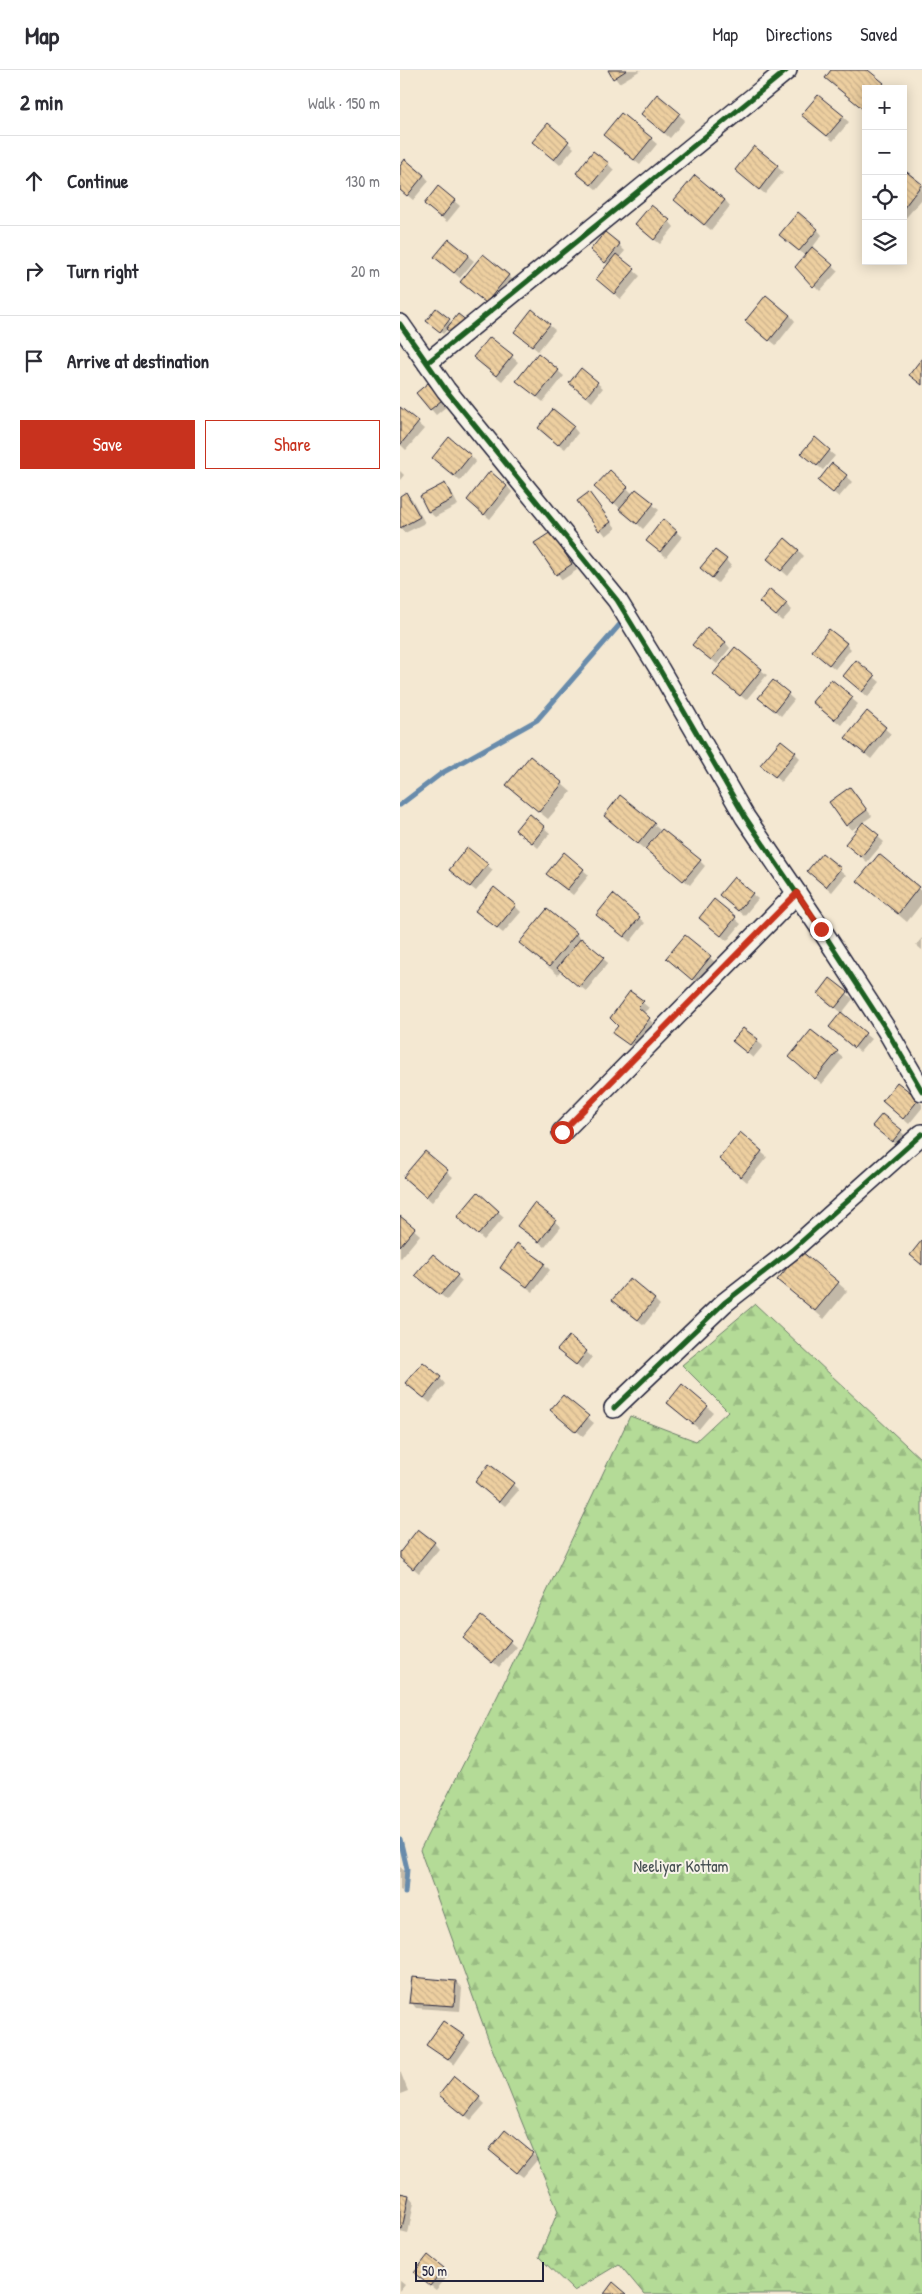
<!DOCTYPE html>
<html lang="en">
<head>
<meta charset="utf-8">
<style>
	body { margin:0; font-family:"Patrick Hand",sans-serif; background:#f7f7f7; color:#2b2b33 }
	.controls { position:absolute; right:15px; top:15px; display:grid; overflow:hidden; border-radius:0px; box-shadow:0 2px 12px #0003 }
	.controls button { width:45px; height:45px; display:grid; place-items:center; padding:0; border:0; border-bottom:1px solid #e1e1e2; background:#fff; color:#2b2b33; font:25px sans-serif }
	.scale { position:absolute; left:15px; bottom:12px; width:129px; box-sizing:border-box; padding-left:5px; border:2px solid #22223b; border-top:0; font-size:14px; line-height:18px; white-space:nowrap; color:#22223b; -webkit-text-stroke:4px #f7f3e8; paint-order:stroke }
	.stop { position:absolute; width:15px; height:15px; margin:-11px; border:4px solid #c8321e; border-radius:50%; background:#fff }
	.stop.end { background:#c8321e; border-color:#fff; box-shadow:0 1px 5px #0008 }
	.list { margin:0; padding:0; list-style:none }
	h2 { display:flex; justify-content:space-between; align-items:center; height:65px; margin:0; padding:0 20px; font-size:21px }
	h2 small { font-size:16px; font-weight:400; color:#7c7c81 }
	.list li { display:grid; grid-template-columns:32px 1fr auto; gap:15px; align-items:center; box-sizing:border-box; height:90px; padding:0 20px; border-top:1px solid #e1e1e2 }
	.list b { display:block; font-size:19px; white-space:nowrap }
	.list em { font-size:16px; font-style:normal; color:#7c7c81 }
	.actions { display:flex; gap:10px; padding:15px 20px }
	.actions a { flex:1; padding:11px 0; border:1px solid #c8321e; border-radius:0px; text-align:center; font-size:18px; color:#c8321e }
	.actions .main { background:#c8321e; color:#fff }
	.icon { flex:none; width:28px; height:28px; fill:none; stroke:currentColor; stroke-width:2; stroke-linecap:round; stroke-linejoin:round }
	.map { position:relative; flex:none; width:522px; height:2224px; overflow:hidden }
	header { display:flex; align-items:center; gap:30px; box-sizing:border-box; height:70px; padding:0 25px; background:#fff; border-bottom:1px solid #e1e1e2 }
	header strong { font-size:24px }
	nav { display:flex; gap:28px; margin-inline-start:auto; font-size:18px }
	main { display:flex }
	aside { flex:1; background:#fff }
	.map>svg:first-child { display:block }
	.forest { fill:url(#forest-firs); stroke:#6b7e69 }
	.shadow { fill:#0003 }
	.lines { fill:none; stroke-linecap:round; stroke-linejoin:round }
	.stream { stroke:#678bab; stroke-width:5 }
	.building { fill:url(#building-back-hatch); stroke:#22223b }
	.minor-casing { stroke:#22223b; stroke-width:22 }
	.minor { stroke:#f7f3e8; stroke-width:19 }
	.cycleway-casing { stroke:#f7f3e8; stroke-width:8 }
	.cycleway { stroke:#1b5e20; stroke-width:5 }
	.route { stroke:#c8321e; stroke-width:6 }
	.labels { text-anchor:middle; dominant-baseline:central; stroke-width:4; stroke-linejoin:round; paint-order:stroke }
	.park-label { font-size:16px; fill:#465052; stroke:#f7f3e8 }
</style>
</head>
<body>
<header>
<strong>Map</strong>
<nav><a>Map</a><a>Directions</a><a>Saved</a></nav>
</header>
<main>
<aside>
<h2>2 min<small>Walk · 150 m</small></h2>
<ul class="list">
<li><svg class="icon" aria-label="ahead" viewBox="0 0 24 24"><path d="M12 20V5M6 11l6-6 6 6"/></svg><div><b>Continue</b></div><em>130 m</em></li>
<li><svg class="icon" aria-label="right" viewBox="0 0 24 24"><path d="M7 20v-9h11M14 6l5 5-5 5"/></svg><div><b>Turn right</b></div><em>20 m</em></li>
<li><svg class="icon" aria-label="arrive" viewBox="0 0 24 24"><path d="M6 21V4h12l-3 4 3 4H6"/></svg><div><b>Arrive at destination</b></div></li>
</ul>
<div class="actions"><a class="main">Save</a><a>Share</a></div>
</aside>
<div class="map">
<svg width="522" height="2224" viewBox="0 0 522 2224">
	<defs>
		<pattern id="forest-firs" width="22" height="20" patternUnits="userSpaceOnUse" patternTransform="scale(1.25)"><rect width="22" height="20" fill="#b4db97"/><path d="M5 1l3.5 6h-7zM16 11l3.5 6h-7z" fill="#9abc83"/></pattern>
		<pattern id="building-back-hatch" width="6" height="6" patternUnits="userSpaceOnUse" patternTransform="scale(1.25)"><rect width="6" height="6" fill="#edcfa0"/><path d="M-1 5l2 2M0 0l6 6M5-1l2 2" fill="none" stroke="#cbb18b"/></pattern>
	</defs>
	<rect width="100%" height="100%" fill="#f4e8d2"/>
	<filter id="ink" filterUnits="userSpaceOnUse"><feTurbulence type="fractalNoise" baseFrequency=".02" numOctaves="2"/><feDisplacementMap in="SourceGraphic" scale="10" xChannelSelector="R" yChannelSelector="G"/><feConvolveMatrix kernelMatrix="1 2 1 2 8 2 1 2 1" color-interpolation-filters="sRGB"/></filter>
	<g filter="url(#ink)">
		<path class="forest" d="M355,1234L522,1390V2224H244L219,2194L174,2221L139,2187L158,2141L89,1971L20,1780L98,1625L230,1346L296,1371L328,1341L282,1295Z"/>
		<path class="shadow" d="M209,0H241L219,13Z
			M432,0H466L488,19H466V41L426,8Z
			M257,26L285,50L270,68L248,50Z
			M443,47L449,52L433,71L408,51Z
			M148,55L174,78L160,95L140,78Z
			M251,69L257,74L240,95L210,71Z
			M354,77L383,102L365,124L342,105Z
			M208,94L214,100L197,120L183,108Z
			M0,98L24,105L29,111L13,130L0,119Z
			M503,101L522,116V129L503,151Z
			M39,118L60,136L47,152L31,139Z
			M325,130L330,136L311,160L281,136Z
			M269,151L274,157L260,174L242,160Z
			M417,159L422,165L412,178L438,201L420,221L397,197L406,186L387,171Z
			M219,175L225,181L219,188L240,206L221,229L203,215L209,196L191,180Z
			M68,186L74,191L60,208L42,193Z
			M108,205L114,211L92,238L68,218Z
			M37,240L52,254L43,264L30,253Z
			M390,245L395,251L376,275L353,257Z
			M149,255L155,260L138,281L121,267Z
			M90,268L118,292L102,311L80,293Z
			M139,285L164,306L143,332L124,316Z
			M197,313L203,318L192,332L176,318Z
			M33,320L47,336L36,345L17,323Z
			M0,338L24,359L6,380L0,374Z
			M173,357L178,363L165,379L145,364Z
			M429,381L435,386L423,400L409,389Z
			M70,385L76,391L60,411L34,388Z
			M0,401L4,405L0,410Z
			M210,402L233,424L236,421L259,440L243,459L202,422Z
			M446,406L452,412L439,427L425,416Z
			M45,414L50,420L58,435L35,447L29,442L21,426Z
			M107,416L112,422L90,449L74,436Z
			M6,424L12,429L25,453L5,463L0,458V427Z
			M189,424L216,458L206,466L179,432Z
			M264,451L282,467L266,487L247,471Z
			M156,469L177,500L162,510L136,473Z
			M399,481L404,486L388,506L368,489Z
			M326,490L331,496L318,513L307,504Z
			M386,534L392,540L382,551L366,538Z
			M325,572L330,578L317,594L300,580Z
			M446,574L451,579L435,599L419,586Z
			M361,600L367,605L346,630L320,609Z
			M444,606L474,607L480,612L468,627Z
			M373,611L394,630L381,646L366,633Z
			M431,611L458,634L441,655L420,638Z
			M467,643L491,664L471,689L452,673Z
			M395,683L400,688L381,712L368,701Z
			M162,714L171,722L148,749L117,724Z
			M450,718L472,746L452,760L447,755Z
			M220,727L260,760L244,779L211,751Z
			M463,754L484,772L467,792L453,779Z
			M144,758L150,763L138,778L123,765Z
			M253,785L300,791L305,796L290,815Z
			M422,785L446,805L432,822L414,807Z
			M479,786L522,822V833L507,852L468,819Z
			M87,795L93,800L76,821L56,805Z
			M183,800L189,805L173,825L154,810Z
			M334,809L358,829L344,846L326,831Z
			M314,831L341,854L327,871L300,848Z
			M115,836L121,842L103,863L82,846Z
			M239,848L245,853L230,872L203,850Z
			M176,864L208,893L186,921L161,901L158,905L121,873Z
			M285,866L316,893L299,914L273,893Z
			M522,868V880L516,875Z
			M431,910L453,929L442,943L425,929Z
			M231,923L249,938L243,943L255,955L236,980L214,963L220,956Z
			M343,959L363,976L353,988L333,971Z
			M411,961L443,988L422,1014L390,987Z
			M437,963L465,964L471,969L460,982Z
			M498,1014L522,1034V1038L509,1054L483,1031Z
			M482,1045L507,1067L499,1077L479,1061Z
			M340,1064L367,1087L347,1112L326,1094Z
			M25,1083L53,1107L32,1132L10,1113Z
			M78,1124L104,1147L84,1170L64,1152Z
			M135,1135L161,1157L145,1177L125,1161Z
			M0,1147L20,1165L1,1188L0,1187Z
			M144,1194L150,1200L133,1222L101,1198Z
			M57,1206L62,1211L47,1230L23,1210Z
			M378,1210L438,1213L447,1221L424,1249Z
			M255,1230L260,1235L244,1255L219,1235Z
			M169,1267L192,1287L182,1300L165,1286Z
			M40,1308L45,1314L30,1333L13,1319Z
			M163,1327L194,1353L183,1366L157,1346Z
			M307,1337L313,1342L299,1359L274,1339Z
			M90,1395L119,1420L105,1436L82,1417Z
			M34,1473L39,1479L19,1503L0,1487V1484Z
			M81,1547L116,1577L99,1597L64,1568Z
			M0,1797L7,1803L2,1821L0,1820Z
			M56,1912L62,1918L60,1941L16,1938L11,1932Z
			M64,1967L70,1972L54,1995L28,1975Z
			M0,2001L8,2021L0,2024Z
			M79,2028L85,2034L71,2050L46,2030Z
			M132,2084L138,2089L123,2107L96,2086Z
			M0,2125L9,2126L14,2132L8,2164L0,2162Z
			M29,2187L49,2205L36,2220L21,2208Z
			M0,2211L5,2215L0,2221Z"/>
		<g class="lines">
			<path class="stream" d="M0,735L42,703L137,650L222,552
				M0,1769L7,1799L5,1823"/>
		</g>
		<path class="building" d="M208,0H227L213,9Z
			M431,0H468L484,13L479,19H466V35L463,39L425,8Z
			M257,24L280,43L264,63L241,44Z
			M418,25L444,46L427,66L401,45Z
			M221,43L252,68L234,90L203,65Z
			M148,53L169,71L154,90L132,72Z
			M354,76L378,95L359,120L335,100Z
			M193,81L209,93L191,115L176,103Z
			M5,89L24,105L7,126L0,120V96Z
			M503,99L522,114L503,139Z
			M295,105L325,130L304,155L274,130Z
			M38,116L55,130L41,148L24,134Z
			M251,135L270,150L254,170L235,154Z
			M398,142L418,159L399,181L379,165Z
			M205,162L220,174L205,193L190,180Z
			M49,169L69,185L54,203L34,187Z
			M412,177L433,195L413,217L395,197Z
			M83,184L109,205L86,233L60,212Z
			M216,184L235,199L214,224L196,209Z
			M366,225L390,245L369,271L345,251Z
			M36,238L50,249L40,262L26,251Z
			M132,239L150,254L132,276L114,262Z
			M58,244L67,251L55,266L46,259Z
			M90,267L113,285L96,306L73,287Z
			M138,283L159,300L137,327L116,311Z
			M522,288V315L509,305Z
			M181,298L198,312L186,327L169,313Z
			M28,313L42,330L30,340L16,323Z
			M0,337L19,352L0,375Z
			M153,339L174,356L158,375L138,358Z
			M49,367L71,385L54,406L32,388Z
			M415,367L430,380L417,396L401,383Z
			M432,393L447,405L433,423L418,411Z
			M210,400L228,417L213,434L194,417Z
			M90,401L107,416L84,445L67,430Z
			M45,413L53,429L28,442L20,426Z
			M236,419L254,433L237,454L219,439Z
			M6,422L20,447L0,458V426Z
			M189,422L211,452L199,461L177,431Z
			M263,449L277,461L260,482L246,471Z
			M151,462L172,494L156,505L134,473Z
			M385,468L399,480L381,501L367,489Z
			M315,480L327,489L312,508L300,498Z
			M370,519L387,533L376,546L359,532Z
			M307,557L326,572L311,590L292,575Z
			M429,559L447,573L429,595L412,581Z
			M335,577L362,599L340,626L313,604Z
			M456,590L475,606L462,622L443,606Z
			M431,609L453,627L434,650L412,632Z
			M373,610L389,623L375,641L358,628Z
			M467,641L486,657L465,684L445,668Z
			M381,670L396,682L375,707L360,695Z
			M130,686L163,713L139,742L106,715Z
			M450,717L467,740L446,756L429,732Z
			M220,725L255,753L238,774L204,746Z
			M129,743L145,757L132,773L115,760Z
			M463,752L479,765L461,787L445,774Z
			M262,759L301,790L283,811L245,779Z
			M67,777L88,794L70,817L49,800Z
			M164,782L184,799L167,820L146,804Z
			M422,783L441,798L426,817L407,801Z
			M479,784L519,817L498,844L457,811Z
			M334,807L353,823L338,841L319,825Z
			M94,817L116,835L97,858L75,841Z
			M213,824L240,847L224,867L196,845Z
			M314,829L336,847L321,866L299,848Z
			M147,839L177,863L149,897L119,873Z
			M285,865L311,886L292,910L266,888Z
			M181,868L204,887L179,917L157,898Z
			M430,908L448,922L435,938L418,924Z
			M230,921L244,931L238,937L250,948L229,975L212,963L218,956L210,948Z
			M441,942L466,963L454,978L429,957Z
			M343,958L358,969L347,983L332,971Z
			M411,960L438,981L415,1009L389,987Z
			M497,1012L519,1029L503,1049L482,1031Z
			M482,1044L502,1060L492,1072L472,1056Z
			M340,1062L362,1081L341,1107L319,1089Z
			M25,1081L48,1100L26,1127L3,1107Z
			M78,1122L99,1141L78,1165L57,1147Z
			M134,1133L156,1150L139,1172L117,1156Z
			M0,1146L15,1158L0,1176Z
			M522,1170V1195L510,1185Z
			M117,1173L145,1193L127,1217L100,1198Z
			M401,1181L439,1212L415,1241L377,1210Z
			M33,1184L58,1205L40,1225L15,1205Z
			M230,1208L255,1229L238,1250L212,1230Z
			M169,1266L187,1281L176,1295L157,1280Z
			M23,1292L41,1307L24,1328L5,1313Z
			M282,1314L308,1336L293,1354L267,1333Z
			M163,1325L189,1346L176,1362L150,1340Z
			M89,1394L114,1413L99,1432L75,1412Z
			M18,1459L35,1472L13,1499L0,1488V1482Z
			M81,1546L111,1570L92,1593L63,1568Z
			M12,1907L56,1911L54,1936L9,1933Z
			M43,1951L65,1966L48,1990L26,1975Z
			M54,2006L80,2027L65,2046L39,2025Z
			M105,2060L133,2083L117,2103L89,2080Z
			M0,2123L9,2125L2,2159L0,2158Z
			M28,2185L44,2198L30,2216L14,2203Z
			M213,2212L227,2224H204Z"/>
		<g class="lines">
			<defs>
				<path id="minor" d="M0,254L46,320L217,530L260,600L345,747L421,859L486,959L522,1021
					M27,293L387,0
					M162,1062L397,823
					M214,1338L324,1233L392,1180L522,1064"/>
			</defs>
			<use href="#minor" class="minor-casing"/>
			<use href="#minor" class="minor"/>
			<defs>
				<path id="cycleway" d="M0,254L46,320L217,530L260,600L345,747L421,859L486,959L522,1021
					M27,293L387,0
					M214,1338L324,1233L392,1180L522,1064"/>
			</defs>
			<use href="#cycleway" class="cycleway-casing"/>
			<use href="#cycleway" class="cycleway"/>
		</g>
	</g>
	<g class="lines" filter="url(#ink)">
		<path class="route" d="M162,1062L397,823L421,859"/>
	</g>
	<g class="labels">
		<g class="park-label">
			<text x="281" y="1796">Neeliyar Kottam</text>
		</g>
	</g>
</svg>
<div class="controls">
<button>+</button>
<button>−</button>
<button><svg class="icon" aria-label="locate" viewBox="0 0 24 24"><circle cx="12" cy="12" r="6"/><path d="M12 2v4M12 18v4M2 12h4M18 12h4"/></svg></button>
<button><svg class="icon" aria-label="layers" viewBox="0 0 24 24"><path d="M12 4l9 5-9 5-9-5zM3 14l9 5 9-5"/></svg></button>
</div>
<div class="scale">50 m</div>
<div class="stop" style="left:162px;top:1062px"></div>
<div class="stop end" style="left:421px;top:859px"></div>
</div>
</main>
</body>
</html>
